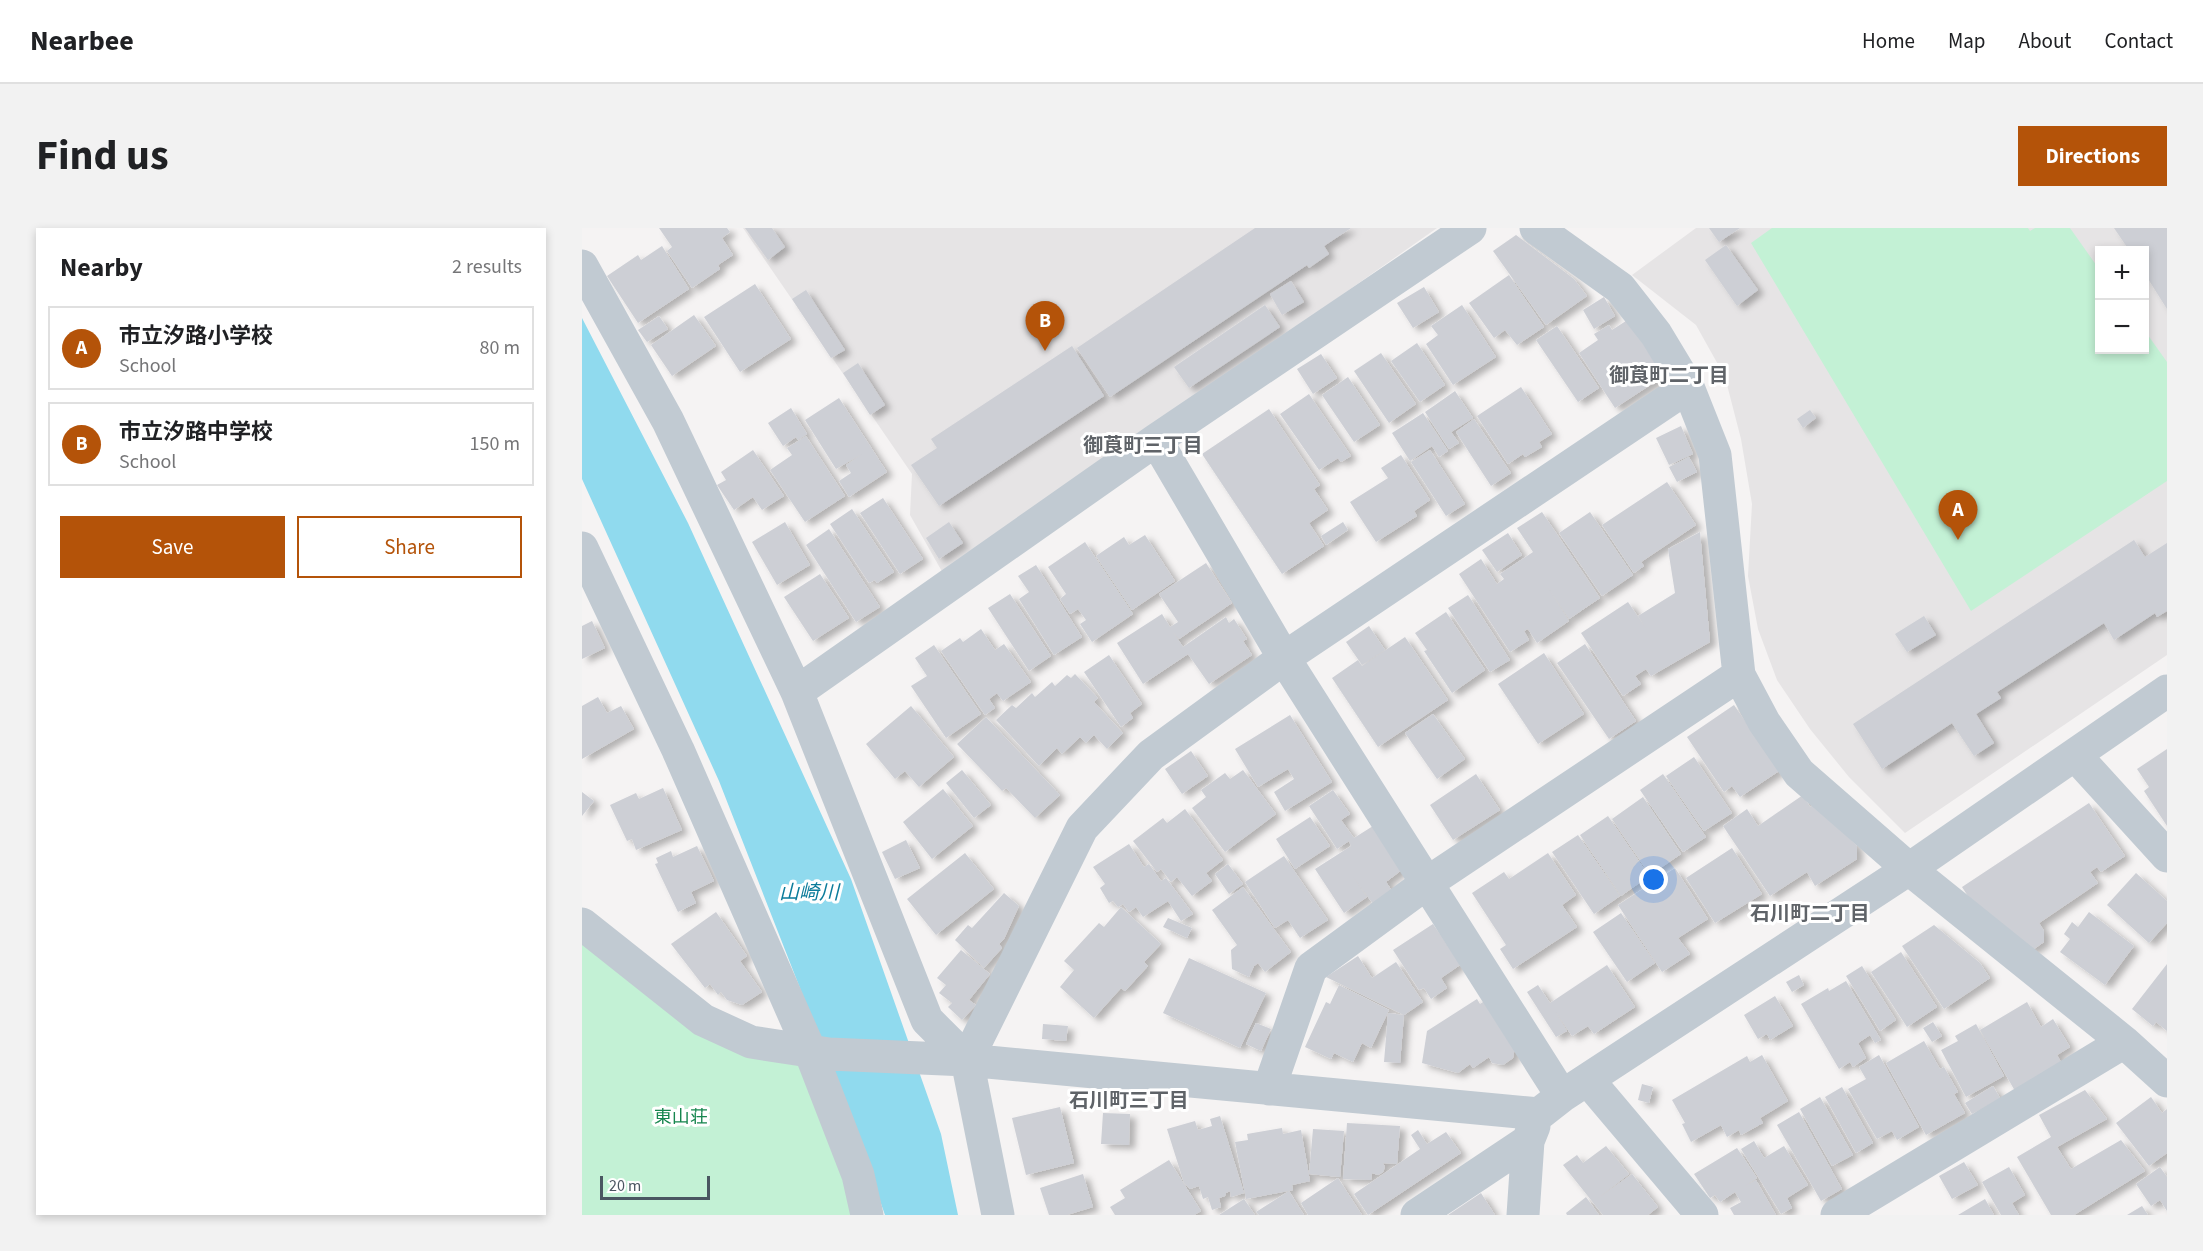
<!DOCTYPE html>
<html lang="en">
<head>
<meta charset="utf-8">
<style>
	body { margin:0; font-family:"Source Sans 3","Noto Sans JP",sans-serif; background:#f2f2f2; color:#202124 }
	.controls { position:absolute; right:18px; top:18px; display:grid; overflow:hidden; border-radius:0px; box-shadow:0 3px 9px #0003 }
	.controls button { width:54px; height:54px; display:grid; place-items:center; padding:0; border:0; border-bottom:2px solid #e0e0e0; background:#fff; color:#202124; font:30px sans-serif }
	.scale { position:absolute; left:18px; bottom:15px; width:110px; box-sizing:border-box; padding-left:6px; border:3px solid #4a5661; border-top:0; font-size:16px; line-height:21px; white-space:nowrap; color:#4a5661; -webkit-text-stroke:4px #fff; paint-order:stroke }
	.you { position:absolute; left:1072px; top:652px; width:21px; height:21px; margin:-15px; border:4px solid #fff; border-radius:50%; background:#1a73e8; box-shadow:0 0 0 9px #1a73e833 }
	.badge { display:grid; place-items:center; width:39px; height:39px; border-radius:50%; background:#b45309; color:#fff; font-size:20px; font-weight:700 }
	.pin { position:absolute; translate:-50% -50px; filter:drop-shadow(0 2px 3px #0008) }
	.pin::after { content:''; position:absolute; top:32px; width:21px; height:18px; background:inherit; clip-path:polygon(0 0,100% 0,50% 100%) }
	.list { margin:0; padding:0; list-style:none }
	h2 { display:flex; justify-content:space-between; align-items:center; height:78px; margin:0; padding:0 24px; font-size:26px }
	h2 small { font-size:20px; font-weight:400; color:#757577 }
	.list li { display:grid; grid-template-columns:39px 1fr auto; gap:18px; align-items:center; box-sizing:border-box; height:84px; margin:0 12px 12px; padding:0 12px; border:2px solid #e0e0e0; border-radius:0px }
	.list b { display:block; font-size:22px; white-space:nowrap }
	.list p { margin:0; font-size:20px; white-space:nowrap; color:#757577 }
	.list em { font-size:20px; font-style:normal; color:#757577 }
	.actions { display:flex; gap:12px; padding:18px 24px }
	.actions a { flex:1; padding:14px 0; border:2px solid #b45309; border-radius:0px; text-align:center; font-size:21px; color:#b45309 }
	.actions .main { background:#b45309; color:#fff }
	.map { position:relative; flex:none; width:1585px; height:987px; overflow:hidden; border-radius:0px }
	header { display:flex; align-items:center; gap:36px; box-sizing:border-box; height:84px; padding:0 30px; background:#fff; border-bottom:2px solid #e0e0e0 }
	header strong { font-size:28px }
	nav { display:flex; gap:33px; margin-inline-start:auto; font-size:21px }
	.intro { display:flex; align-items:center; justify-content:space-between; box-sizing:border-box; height:144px; padding:0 36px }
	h1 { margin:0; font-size:42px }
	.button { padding:15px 27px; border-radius:0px; background:#b45309; color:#fff; font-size:21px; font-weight:700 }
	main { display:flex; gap:36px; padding:0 36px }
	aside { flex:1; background:#fff; border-radius:0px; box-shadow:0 3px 9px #0003 }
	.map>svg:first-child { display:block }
	.education { fill:#e6e4e5; fill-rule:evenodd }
	.green { fill:#c3f1d5 }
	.water { fill:#90daee }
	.building { fill:#cdcfd5; filter:url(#shadow) }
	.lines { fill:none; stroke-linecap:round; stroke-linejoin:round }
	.minor { stroke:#c1cad2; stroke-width:33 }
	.labels { text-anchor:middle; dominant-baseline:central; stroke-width:6; stroke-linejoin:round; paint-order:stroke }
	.park-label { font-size:18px; fill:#17864f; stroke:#fff }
	.neighbourhood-label { font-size:20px; font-weight:bold; fill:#5f6368; stroke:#fff }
	.water-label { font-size:20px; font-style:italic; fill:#0c7c9b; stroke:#fff }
</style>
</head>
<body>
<header>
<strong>Nearbee</strong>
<nav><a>Home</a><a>Map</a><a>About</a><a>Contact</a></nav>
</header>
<div class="intro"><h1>Find us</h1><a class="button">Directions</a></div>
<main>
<aside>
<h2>Nearby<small>2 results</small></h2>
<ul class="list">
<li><span class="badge">A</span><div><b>市立汐路小学校</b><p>School</p></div><em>80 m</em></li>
<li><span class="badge">B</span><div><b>市立汐路中学校</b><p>School</p></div><em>150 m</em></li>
</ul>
<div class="actions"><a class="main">Save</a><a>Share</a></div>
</aside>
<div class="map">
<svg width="1585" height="987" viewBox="0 0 1585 987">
	<defs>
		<filter id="shadow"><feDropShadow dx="6" dy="4" stdDeviation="3" flood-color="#0004"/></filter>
	</defs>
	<rect width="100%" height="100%" fill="#f5f3f3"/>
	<path class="education" d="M161,0H855L362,347L328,287L330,246Z
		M1114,0H1585V427L1323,605L1267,549L1228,501L1195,452L1176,401L1166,348L1170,276L1159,211L1143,149L1114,97L1050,47ZM1518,22H1562V122H1518Z"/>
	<path class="green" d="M1190,0H1446L1448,3L1453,0H1488L1517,41L1518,122H1562L1563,103L1585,134V253L1389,383L1169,15Z
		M0,696L121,792L247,826L285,987H0Z"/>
	<path class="water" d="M0,90L106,295L269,651L359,906L376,987H303L266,883L137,553L0,251Z"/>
	<path class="building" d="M77,0H145L148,4L140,10L151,27L136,37L138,41L110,60L85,23L90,19Z
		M163,0H190L203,19L186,32Z
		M673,0H769L742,18L747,26L727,40L725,37L528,169L495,120Z
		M1127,0H1158L1137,14Z
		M1532,0H1585V81L1563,46V22H1547Z
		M934,7L992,51L1005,68L964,97L911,23Z
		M1144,17L1176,62L1155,78L1123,32Z
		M80,18L107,61L56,95L25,48L56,27L59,32Z
		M927,47L962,99L935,117L923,102L912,110L887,75Z
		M709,53L722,74L700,87L688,66Z
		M173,56L209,111L158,144L122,89Z
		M842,59L857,84L831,100L815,75Z
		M224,62L263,122L249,130L210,71Z
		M1022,69L1033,88L1012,101L1001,82Z
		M683,77L698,99L607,160L592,139Z
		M880,77L914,129L871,157L844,116L856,107L849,98Z
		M112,87L134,118L90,148L69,117Z
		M77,88L86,101L65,114L56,102Z
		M1047,91L1079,139L1074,143L1079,150L1033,180L997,125L1016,112L1012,106L1027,97L1030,102Z
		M975,98L1017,160L996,174L954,112Z
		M835,115L863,157L838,174L809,133Z
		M490,118L522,168L357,278L329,237L355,220L349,211Z
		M799,125L834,176L807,195L772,143Z
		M739,126L755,150L731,166L715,141Z
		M276,135L303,177L288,187L261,145Z
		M766,149L798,197L772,214L740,167Z
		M939,159L970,206L957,214L960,219L943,229L941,226L926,236L895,188Z
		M873,163L891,190L869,204L877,215L867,221L843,184Z
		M727,166L769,228L759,234L756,230L737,242L698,186Z
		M257,170L305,244L267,269L257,253L269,245L264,237L280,226L254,241L223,192Z
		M209,180L225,206L216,212L214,209L201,218L186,195Z
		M687,181L738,257L732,261L746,282L727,295L742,318L700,346L620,226Z
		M1228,182L1234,190L1221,200L1215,191Z
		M841,185L866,223L857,229L850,218L828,233L810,205Z
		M892,191L929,245L909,258L874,204Z
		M1099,198L1111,226L1087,237L1074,210Z
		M224,208L263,268L223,294L188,242L210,227L205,220Z
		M171,222L202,268L180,282L171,269L152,282L135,257L144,252L139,244Z
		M848,222L883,276L864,288L829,234Z
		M819,227L848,272L832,283L835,288L794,314L768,274L806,250L799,240Z
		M1107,229L1115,244L1095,254L1087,239Z
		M1085,254L1114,297L1059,334L1062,338L1052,345L1020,297Z
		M301,270L341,331L318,346L278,285Z
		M270,281L312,344L295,355L293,352L287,355L248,296Z
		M960,284L1018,370L987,391L965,358L987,393L955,415L946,401L942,403L947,412L928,424L877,346L899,331L915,356L922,351L918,346L951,324L935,300Z
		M1008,284L1051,347L1020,368L977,305Z
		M203,294L228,337L195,357L170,314Z
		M367,294L381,315L357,331L344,310Z
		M761,294L766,302L744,317L739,308Z
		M247,301L298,379L274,394L224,317Z
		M1118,304L1128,414L1069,448L1064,441L1053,448L1059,456L1041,468L999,405L1046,374L1065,402L1056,388L1093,365L1086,321Z
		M926,305L940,327L915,344L900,322Z
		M563,307L593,353L550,382L514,328L542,309L547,317Z
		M1552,312L1563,329L1585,315V383L1575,389L1573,385L1532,412L1522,395L1415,464L1419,470L1394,486L1412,515L1392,528L1370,495L1300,541L1271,496Z
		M503,314L551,386L510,414L498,396L504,392L496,381L488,386L478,371L484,366L466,339Z
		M624,335L650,375L597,411L591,404L601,419L644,389L647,395L652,391L665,411L661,413L670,427L627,456L606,426L561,456L535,415L580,386L588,399L596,394L577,366Z
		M454,337L500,409L472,427L437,371L447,364L436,348Z
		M238,346L267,390L231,413L202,369Z
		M428,366L469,428L447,443L406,380Z
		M886,367L928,432L908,444L866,380Z
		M864,384L903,442L870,465L842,423L845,422L833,405Z
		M1342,388L1354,407L1325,424L1313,406Z
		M10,393L23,420L0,431V398Z
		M787,398L803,422L780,437L764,414Z
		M399,401L413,422L422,416L449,454L421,473L415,465L407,471L413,480L403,487L359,423L378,410L381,414Z
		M823,409L866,472L796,519L750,450L776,432L780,438Z
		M1003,416L1054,493L1027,511L975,435Z
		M352,417L399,486L364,510L329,458L345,448L333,430Z
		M962,425L1002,486L956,516L916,456Z
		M527,427L560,476L548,485L551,490L539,499L502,444Z
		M493,446L516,470L512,474L541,505L525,521L512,507L504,515L498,509L480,526L475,520L457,538L414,492L430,477L434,480L450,465L453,469L470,454L473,458L485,447L489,450Z
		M16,469L25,485L39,478L52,501L0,531V478Z
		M1152,477L1197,543L1158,569L1150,558L1142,564L1105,509Z
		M329,478L372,529L337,559L323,543L313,551L284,516Z
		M851,486L883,531L855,551L823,505Z
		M708,487L750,554L703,583L692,564L712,551L706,541L676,559L653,521Z
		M404,489L478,567L453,590L424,560L420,563L375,516Z
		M1585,521V598L1562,563L1567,559L1555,541Z
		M609,523L626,548L600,566L583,541Z
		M1112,529L1150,585L1122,603L1084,548Z
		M380,542L409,577L392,590L364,555Z
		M661,542L694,586L643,624L610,580L624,569L619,562L643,545L648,551Z
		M894,546L918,582L871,612L848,577Z
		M1081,546L1124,609L1101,624L1058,562Z
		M81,560L100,602L54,622L50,611L45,613L28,577L54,565L57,571Z
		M361,561L391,598L350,631L321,594Z
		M751,562L768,586L759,592L772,610L791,598L821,641L804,654L811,664L792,677L771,649L785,669L762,685L733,641L769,618L767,613L755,621L727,578Z
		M0,564L12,573L0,588Z
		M1221,567L1228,579L1233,576L1275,618V631L1233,658L1225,644L1188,668L1141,598L1165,581L1176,598Z
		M1061,569L1099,626L1068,647L1030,591Z
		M1507,575L1543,628L1519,644L1515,639L1508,644L1516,655L1457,695L1462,703V714L1449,723L1393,679L1380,659Z
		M603,581L641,632L624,645L630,653L610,668L595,649L589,654L579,641L575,644L551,613L581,590L585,595Z
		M1026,588L1067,648L1039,668L998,607Z
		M728,589L748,618L713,641L694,611Z
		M996,607L1038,668L1012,686L970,624Z
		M324,612L338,640L313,651L300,624Z
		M547,616L562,639L567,636L579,653L584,650L611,686L599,693L586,673L561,689L554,679L547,684L541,676L536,679L531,673L527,675L518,660L523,656L511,639Z
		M115,618L132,653L109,664L114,675L96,684L73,636L76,635L74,630L89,623L91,629Z
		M1150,620L1180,666L1133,695L1104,650Z
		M383,625L412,661L354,707L325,671Z
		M966,625L994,667L980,677L995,699L931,741L918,721L924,717L890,665L922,644L927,651Z
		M702,628L746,692L718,710L706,692L693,700L663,654Z
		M646,636L661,656L647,666L633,646Z
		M1093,640L1126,691L1096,710L1108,726L1080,744L1036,677Z
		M1554,645L1585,673V695L1567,715L1525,677Z
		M661,659L709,724L683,744L676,735L672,738L667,749L650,741L649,722L655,717L630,682Z
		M422,665L437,678L422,711L417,716L420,720L402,740L373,712L386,697L390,700Z
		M539,679L579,716L562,734L566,738L543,763L539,760L512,790L478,759L492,742L482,733L517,695L522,699Z
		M134,684L165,728L158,733L180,764L160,777L145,772L139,764L136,767L128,756L123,760L89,716Z
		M1507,684L1552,718L1523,757L1478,724L1488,711L1482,706L1490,694L1496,699Z
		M1039,685L1073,735L1045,754L1011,704Z
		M586,690L610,700L605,710L581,699Z
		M851,696L878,737L859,750L865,760L849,771L842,760L837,762L811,722Z
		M1352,697L1398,735L1408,750L1362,781L1320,718Z
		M379,722L408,746L387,772L394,777L380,792L366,779L370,775L357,765L364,757L355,750Z
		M1319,724L1355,779L1325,799L1289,744Z
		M776,728L790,750L814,734L841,774L822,787L744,749Z
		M607,730L684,765L658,820L581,785Z
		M1585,736V803L1574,794L1571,798L1550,781Z
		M1025,737L1053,779L1012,806L1006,798L990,808L973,783L985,803L974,809L945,764L956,757L968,775Z
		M1280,738L1314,792L1298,803L1264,748Z
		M1217,747L1222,757L1210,764L1204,754Z
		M1264,753L1299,812L1293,815L1288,807L1276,815L1284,830L1271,839L1268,834L1257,841L1219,776L1246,760L1247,763Z
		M757,757L807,782L789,820L780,815L771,834L752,825L749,831L723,819L744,774L748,776Z
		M1193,768L1211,798L1188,812L1185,806L1176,811L1162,787Z
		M895,771L898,776L904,772L933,819L931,830L921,837L910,835L907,829L891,840L888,836L876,845L840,835L845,803Z
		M1445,774L1459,799L1471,791L1488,819L1475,827L1480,836L1433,863L1398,802Z
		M806,785L822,787L818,835L802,834Z
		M1351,794L1360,808L1350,814L1341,800Z
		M674,795L689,801L679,823L664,816Z
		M461,796L486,798L484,813L460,811Z
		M1394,796L1422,848L1384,869L1359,822L1376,813L1373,808Z
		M1342,813L1358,841L1362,839L1376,864L1372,866L1383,885L1344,907L1304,835Z
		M1180,827L1206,873L1178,890L1181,895L1159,907L1157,902L1145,909L1139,897L1109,914L1100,896L1103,895L1090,872L1165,828L1168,834Z
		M1297,827L1337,899L1315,912L1310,903L1295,911L1266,861L1284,851L1277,839Z
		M1060,856L1071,859L1067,875L1056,872Z
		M1411,858L1418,870L1390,886L1383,875Z
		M1260,859L1291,915L1274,925L1243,869Z
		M1503,862L1525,891L1475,919L1489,941L1539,912L1563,943L1492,987H1469L1435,929L1469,909L1457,887Z
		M1238,869L1271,927L1250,938L1218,881Z
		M1569,869L1580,885L1585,881V925L1567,938L1534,895Z
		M478,879L492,935L444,947L430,890Z
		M1217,884L1260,961L1239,973L1195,897Z
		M521,885L548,886L547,917L519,916Z
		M638,888L662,965L649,969L648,963L644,965L643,968L637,970L639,979L630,982L626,969L621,971L617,958L608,961L602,955L585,901L613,893L616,902L630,898L628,891Z
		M765,895L818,898L815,936L801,935L803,939L801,944L796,947L790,945L789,952L761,951Z
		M700,900L701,906L719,902L728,953L710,957L711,962L664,971L653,914L666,912L665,906Z
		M731,901L762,903L758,949L727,946Z
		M836,902L845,916L864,904L879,925L786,987L772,966L838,921L829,907Z
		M1172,913L1182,930L1202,918L1226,957L1205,970L1210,980L1199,986L1159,921Z
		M1024,918L1047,946L1015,971L1050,946L1076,979L1066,987H1021L981,937L995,927L1001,935Z
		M1155,920L1175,950L1163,958L1174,952L1194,987H1152L1148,980L1159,974L1153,964L1138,974L1133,967L1128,970L1112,946Z
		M587,932L619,983L612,987H533L528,979L543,970L538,962Z
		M1382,934L1396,957L1370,971L1357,948Z
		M1427,939L1443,967L1430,975L1437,987H1419L1400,954Z
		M1578,939L1585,949V983L1578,972L1569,978L1554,956Z
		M501,946L511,979L485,987H467L458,960Z
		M756,950L780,987H726L719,975Z
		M707,963L722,987H677L674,984Z
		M899,965L913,987H866Z
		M1004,969L1017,987H985L984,985Z
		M662,971L673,987H637Z
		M1403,971L1412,987H1376Z
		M1560,978L1566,987H1545Z"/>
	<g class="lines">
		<path class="minor" d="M954,0L1038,60L1074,106L1106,159L1133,227L1157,447L1182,494L1217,545L1327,641L1542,814L1585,853
			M0,38L86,193L215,464L345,792L385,832L416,987
			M574,212L702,430L980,868
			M0,320L96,522L228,823L276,947L285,987
			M215,464L574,212L888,0
			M1493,527L1585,628
			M0,696L121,792L169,814L247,826L385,832L957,886L980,868L1327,641L1585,463
			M385,832L500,600L569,527L702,430L1106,159
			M1006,852L1120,987
			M687,861L729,740L845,655L1157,447
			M835,987L946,913
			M941,987L946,913L952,898
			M1255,987L1542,814"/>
	</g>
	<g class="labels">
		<g class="park-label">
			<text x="99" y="889">東山荘</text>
		</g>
		<g class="neighbourhood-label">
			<text x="1087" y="148">御莨町二丁目</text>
			<text x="561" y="218">御莨町三丁目</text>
			<text x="1228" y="686">石川町二丁目</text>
			<text x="547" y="873">石川町三丁目</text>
		</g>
		<g class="water-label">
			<text x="227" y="665">山崎川</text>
		</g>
	</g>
</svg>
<div class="controls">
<button>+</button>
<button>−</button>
</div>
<div class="scale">20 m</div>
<div class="you"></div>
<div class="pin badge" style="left:1376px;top:312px">A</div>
<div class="pin badge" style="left:463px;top:123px">B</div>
</div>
</main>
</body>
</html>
